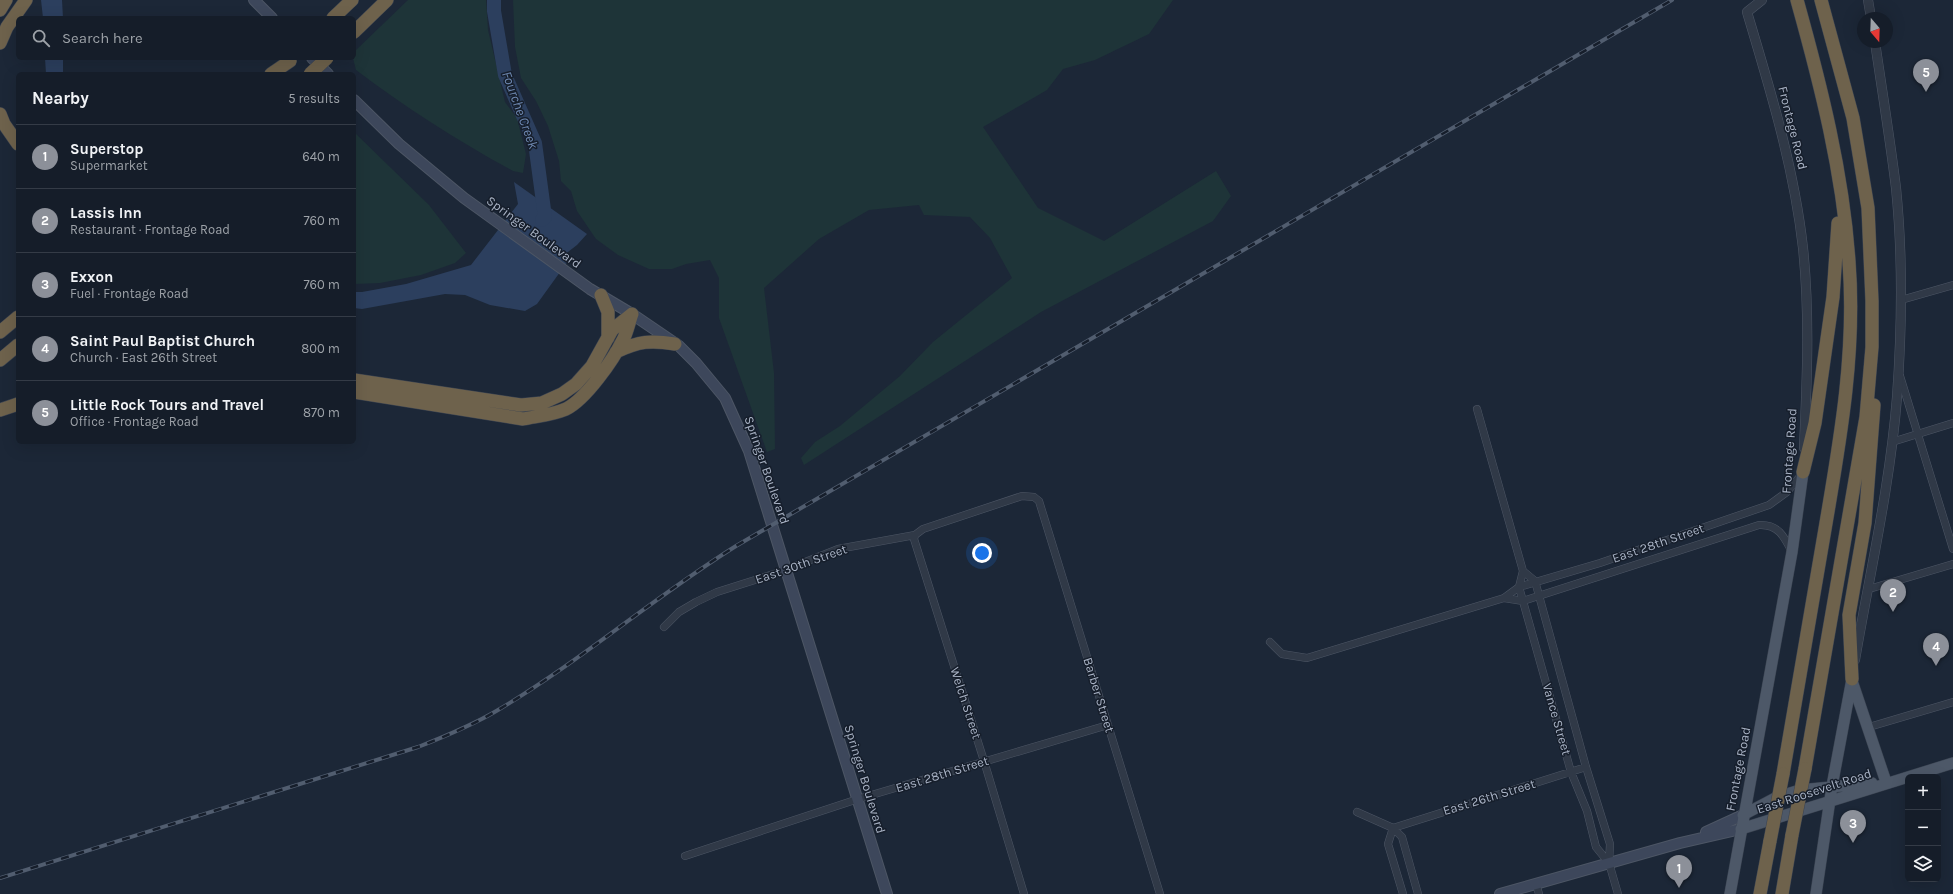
<!DOCTYPE html>
<html lang="en">
<head>
<meta charset="utf-8">
<style>
	body { margin:0; font-family:Karla,sans-serif; background:#1e2631; color:#f1f3f6 }
	.controls { position:absolute; right:12px; bottom:12px; display:grid; overflow:hidden; border-radius:6px; box-shadow:0 4px 16px #0002 }
	.controls button { width:36px; height:36px; display:grid; place-items:center; padding:0; border:0; border-bottom:1px solid #343b46; background:#151d29; color:#f1f3f6; font:20px sans-serif }
	.compass { position:absolute; left:1857px; top:12px; width:36px; height:36px; border-radius:50%; background:#151d29; box-shadow:0 4px 16px #0002; rotate:161deg }
	.you { position:absolute; left:982px; top:553px; width:14px; height:14px; margin:-10px; border:3px solid #fff; border-radius:50%; background:#1a73e8; box-shadow:0 0 0 6px #1a73e833 }
	.badge { display:grid; place-items:center; width:26px; height:26px; border-radius:50%; background:#8c9099; color:#fff; font-size:13px; font-weight:700 }
	.pin { position:absolute; translate:-50% -33px; filter:drop-shadow(0 1px 2px #0008) }
	.pin::after { content:''; position:absolute; top:21px; width:14px; height:12px; background:inherit; clip-path:polygon(0 0,100% 0,50% 100%) }
	.list { margin:0; padding:0; list-style:none }
	h2 { display:flex; justify-content:space-between; align-items:center; height:52px; margin:0; padding:0 16px; font-size:17px }
	h2 small { font-size:13px; font-weight:400; color:#9da2a8 }
	.list li { display:grid; grid-template-columns:26px 1fr auto; gap:12px; align-items:center; box-sizing:border-box; height:64px; padding:0 16px; border-top:1px solid #343b46 }
	.list b { display:block; font-size:15px; white-space:nowrap }
	.list p { margin:0; font-size:13px; white-space:nowrap; color:#9da2a8 }
	.list em { font-size:13px; font-style:normal; color:#9da2a8 }
	.icon { flex:none; width:22px; height:22px; fill:none; stroke:currentColor; stroke-width:2; stroke-linecap:round; stroke-linejoin:round }
	.map { position:relative; flex:none; width:1953px; height:894px; overflow:hidden }
	.search { position:absolute; background:#151d29; box-shadow:0 4px 16px #0002; left:16px; top:16px; width:340px; height:44px; display:flex; align-items:center; gap:10px; box-sizing:border-box; padding:0 14px; border-radius:6px; color:#9da2a8; font-size:15px }
	.panel { position:absolute; background:#151d29; box-shadow:0 4px 16px #0002; left:16px; top:72px; width:340px; height:372px; border-radius:6px }
	.map>svg:first-child { display:block }
	.green { fill:#1e3438 }
	.water { fill:#2c3f5e }
	.lines { fill:none; stroke-linecap:round; stroke-linejoin:round }
	.river { stroke:#2c3f5e; stroke-width:14 }
	.minor-casing { stroke:#4d5665; stroke-width:8 }
	.tertiary-casing { stroke:#4d5665; stroke-width:10 }
	.secondary-casing { stroke:#4d5665; stroke-width:12 }
	.primary-casing { stroke:#394250; stroke-width:12 }
	.motorway-casing { stroke:#3b4351; stroke-width:14 }
	.minor { stroke:#303947; stroke-width:7 }
	.tertiary { stroke:#303947; stroke-width:9 }
	.secondary { stroke:#3d475b; stroke-width:10 }
	.primary { stroke:#4d5868; stroke-width:11 }
	.motorway { stroke:#6e624c; stroke-width:13 }
	.rail-casing { stroke:#515d6f; stroke-width:4 }
	.rail { stroke:#161e2b; stroke-width:2.5; stroke-dasharray:8; stroke-linecap:butt }
	.motorway-bridge-casing { stroke:#3b4351; stroke-width:14; stroke-linecap:butt }
	.motorway-bridge { stroke:#6e624c; stroke-width:13 }
	.labels { text-anchor:middle; dominant-baseline:central; stroke-width:3; stroke-linejoin:round; paint-order:stroke }
	.street-label { font-size:13px; fill:#a9b3c5; stroke:#161e2b }
	.water-label { font-size:14px; font-style:italic; fill:#6e88b1; stroke:#161e2b }
</style>
</head>
<body>
<div class="map">
<svg width="1953" height="894" viewBox="0 0 1953 894">
	<rect width="100%" height="100%" fill="#1c2737"/>
	<path class="green" d="M408,0H486L488,30L505,102L517,118L526,154L523,173L513,171C458,141 406,108 356,70L353,58L354,52Z
		M513,0H1173L1149,34L1095,60L1063,69L1047,90L983,127L1038,208L1104,241L1216,171L1231,196L1213,221L1041,312L804,465L801,458L815,442L840,426L900,376L933,342L1012,278L990,238L970,217L924,215L919,205L869,210L819,239L764,288L774,373L775,449L767,452L719,318V278L710,260L686,264L672,269H649L618,255L596,239L577,211L571,191L561,181L559,161L548,126L536,101L521,78L515,47Z
		M354,132L429,205L466,253L455,263L421,275L380,283L354,284Z"/>
	<path class="water" d="M41,0H62L63,18H43Z
		M45,58H63V74H46Z
		M514,182L587,234L577,245L564,255L568,261L537,304L525,311L490,305L465,295L445,294L362,309L354,308V292H362L406,284L471,265L518,204Z"/>
	<g class="lines">
		<path class="river" d="M494,0V11L505,75L535,143L545,217L542,220"/>
		<defs>
			<path id="minor" d="M1901,300L1953,285
				M1900,376L1953,549
				M1477,409L1523,571L1535,581L1586,767L1610,844L1609,863L1618,894
				M1892,442L1953,423
				M915,535L914,539L984,761L1024,894
				M1523,571L1519,587L1571,772L1587,811L1596,847L1609,863
				M1869,589L1953,564
				M1504,598L1523,601L1759,525C1778,524 1784,536 1792,552
				M664,627L679,612L696,602L717,592L780,572L838,549L915,535L923,529L1022,496L1034,497L1039,501L1160,894
				M1270,642L1282,654L1307,658L1504,598L1519,587L1600,563L1769,505L1787,492L1802,474
				M1869,727L1953,702
				M1357,812L1393,828L1402,837L1418,894
				M1393,828L1586,767
				M1393,828L1388,844L1403,894
				M685,856L858,799L1108,725
				M1536,884L1539,894"/>
			<path id="tertiary" d="M1762,0L1747,12C1770,89 1794,167 1803,248C1810,315 1807,381 1804,448
				M1868,0L1871,18
				M1855,660C1870,572 1890,486 1897,397C1902,328 1903,257 1896,188C1890,139 1882,90 1875,42"/>
			<path id="secondary" d="M254,0L272,18
				M312,58L328,74
				M354,100L399,144L464,198L590,289L632,314L679,346L696,363L725,398L749,451L887,894
				M1706,832L1743,815
				M1500,894L1680,843L1741,829"/>
			<path id="primary" d="M1852,681L1886,782
				M1743,815L1777,797L1800,790L1872,783
				M1741,829L1953,763
				M1730,894L1792,552L1803,472
				M1816,894L1832,786L1852,679"/>
			<path id="motorway" d="M0,10L6,0
				M333,18L352,0
				M354,32L387,0
				M0,43L7,27L26,0
				M271,74L290,61
				M0,114L4,124L18,144
				M601,295L608,312V338
				M0,332L18,317
				M616,352C639,341 651,340 675,344
				M0,360L18,345
				M354,380L521,405L542,403L562,394L576,384L592,366L612,330L632,314
				M354,392L523,419C538,416 552,415 566,409C586,399 613,360 623,340C627,333 629,322 632,314
				M0,410L18,404
				M1803,472L1815,423L1833,297L1838,223
				M1852,679L1849,615L1865,523L1874,405
				M1805,769L1866,417L1872,347V301L1868,208L1853,118L1821,0
				M1783,774C1797,692 1811,610 1825,529C1840,441 1856,352 1849,262C1843,173 1821,86 1797,0
				M1760,894L1770,841
				M1782,894L1792,835"/>
		</defs>
		<use href="#minor" class="minor-casing"/>
		<use href="#tertiary" class="tertiary-casing"/>
		<use href="#secondary" class="secondary-casing"/>
		<use href="#primary" class="primary-casing"/>
		<use href="#motorway" class="motorway-casing"/>
		<use href="#minor" class="minor"/>
		<use href="#tertiary" class="tertiary"/>
		<use href="#secondary" class="secondary"/>
		<use href="#primary" class="primary"/>
		<use href="#motorway" class="motorway"/>
		<defs>
			<path id="rail" d="M0,878L418,747C446,736 473,725 498,710C581,661 654,597 736,546L1672,0"/>
		</defs>
		<use href="#rail" class="rail-casing"/>
		<use href="#rail" class="rail"/>
		<defs>
			<path id="motorway-bridge" d="M310,74L327,58
				M1792,835L1805,769
				M1770,841L1783,774"/>
		</defs>
		<use href="#motorway-bridge" class="motorway-bridge-casing"/>
		<use href="#motorway-bridge" class="motorway-bridge"/>
	</g>
	<g class="labels">
		<g class="street-label">
			<text transform="translate(1793 128) rotate(76)">Frontage Road</text>
			<text transform="translate(534 232) rotate(36)">Springer Boulevard</text>
			<text transform="translate(1789 451) rotate(-86)">Frontage Road</text>
			<text transform="translate(767 470) rotate(71)">Springer Boulevard</text>
			<text transform="translate(1658 543) rotate(-19)">East 28th Street</text>
			<text transform="translate(801 564) rotate(-19)">East 30th Street</text>
			<text transform="translate(1099 695) rotate(73)">Barber Street</text>
			<text transform="translate(966 703) rotate(72)">Welch Street</text>
			<text transform="translate(1557 719) rotate(74)">Vance Street</text>
			<text transform="translate(1738 769) rotate(-79)">Frontage Road</text>
			<text transform="translate(942 774) rotate(-17)">East 28th Street</text>
			<text transform="translate(865 779) rotate(73)">Springer Boulevard</text>
			<text transform="translate(1814 791) rotate(-18)">East Roosevelt Road</text>
			<text transform="translate(1489 797) rotate(-17)">East 26th Street</text>
		</g>
		<g class="water-label">
			<text transform="translate(520 110) rotate(70)">Fourche Creek</text>
		</g>
	</g>
</svg>
<div class="controls">
<button>+</button>
<button>−</button>
<button><svg class="icon" aria-label="layers" viewBox="0 0 24 24"><path d="M12 4l9 5-9 5-9-5zM3 14l9 5 9-5"/></svg></button>
</div>
<svg class="compass" viewBox="-18 -18 36 36"><path d="M0-13l5 13h-10z" fill="#e53935"/><path d="M0 13l5-13h-10z" fill="#9da2a8"/></svg>
<div class="you"></div>
<div class="pin badge" style="left:1679px;top:888px">1</div>
<div class="pin badge" style="left:1893px;top:612px">2</div>
<div class="pin badge" style="left:1853px;top:843px">3</div>
<div class="pin badge" style="left:1936px;top:666px">4</div>
<div class="pin badge" style="left:1926px;top:92px">5</div>
<div class="search"><svg class="icon" aria-label="search" viewBox="0 0 24 24"><circle cx="10" cy="10" r="6"/><path d="M15 15l6 6"/></svg>Search here</div>
<section class="panel">
<h2>Nearby<small>5 results</small></h2>
<ul class="list">
<li><span class="badge">1</span><div><b>Superstop</b><p>Supermarket</p></div><em>640 m</em></li>
<li><span class="badge">2</span><div><b>Lassis Inn</b><p>Restaurant · Frontage Road</p></div><em>760 m</em></li>
<li><span class="badge">3</span><div><b>Exxon</b><p>Fuel · Frontage Road</p></div><em>760 m</em></li>
<li><span class="badge">4</span><div><b>Saint Paul Baptist Church</b><p>Church · East 26th Street</p></div><em>800 m</em></li>
<li><span class="badge">5</span><div><b>Little Rock Tours and Travel</b><p>Office · Frontage Road</p></div><em>870 m</em></li>
</ul>
</section>
</div>
</body>
</html>
